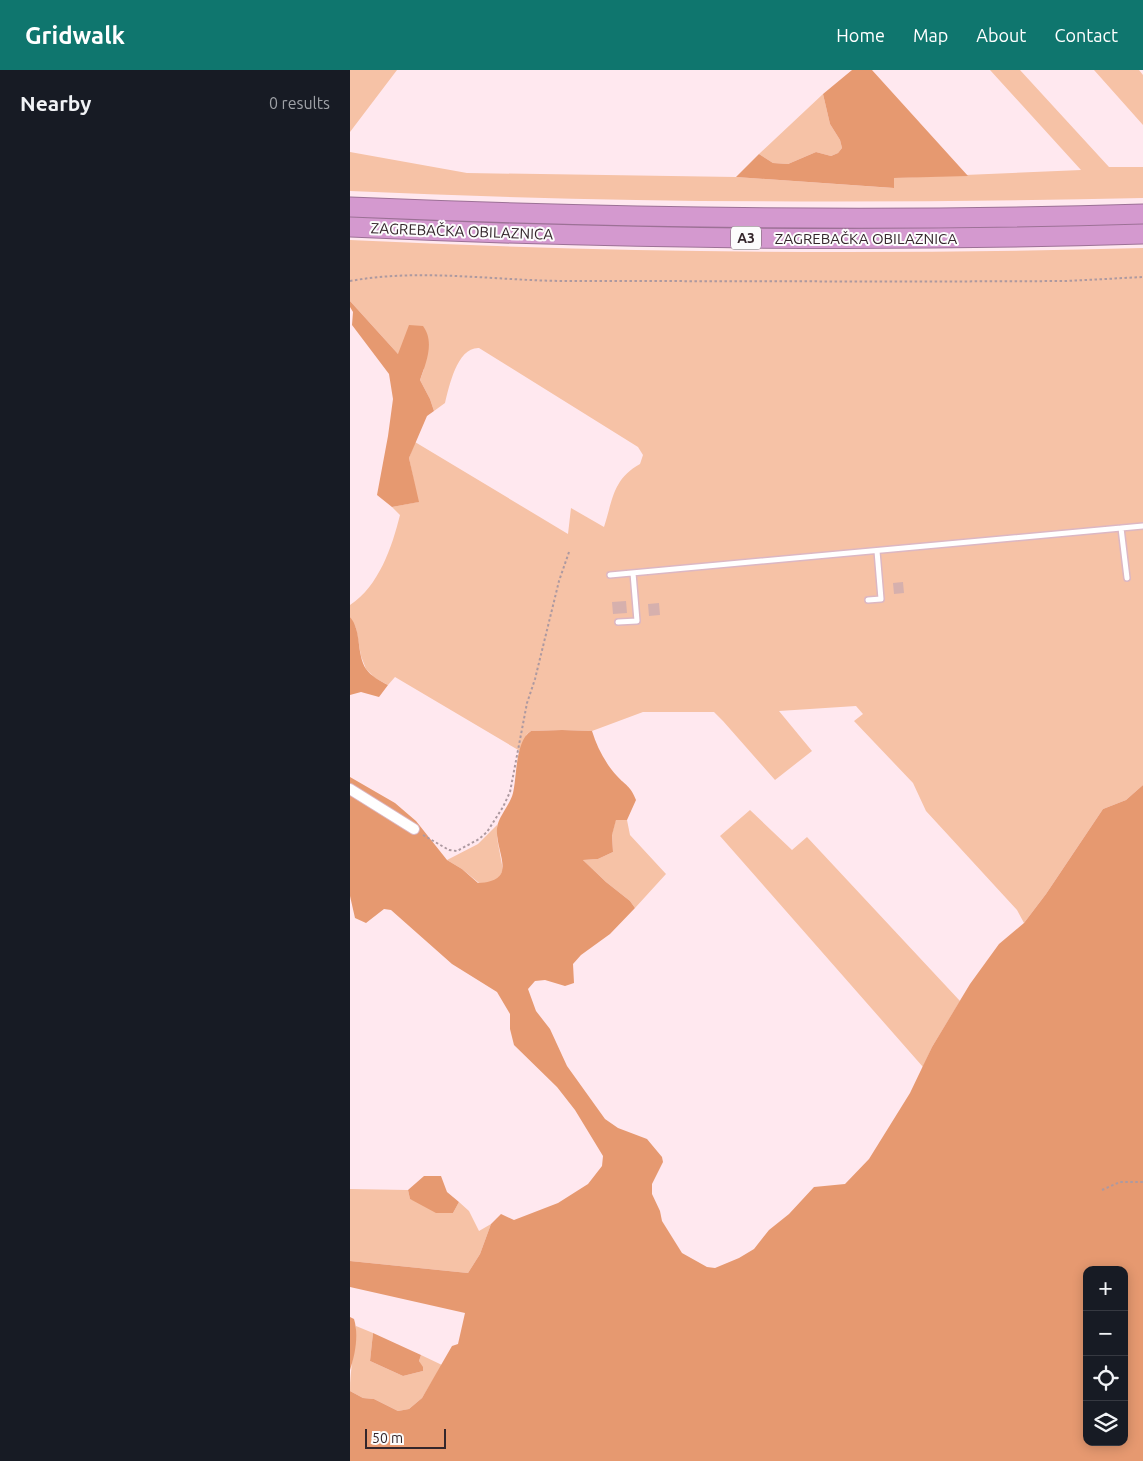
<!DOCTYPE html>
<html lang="en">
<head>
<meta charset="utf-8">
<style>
	body { margin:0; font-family:Ubuntu,sans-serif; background:#242831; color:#f1f3f6 }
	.controls { position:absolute; right:15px; bottom:15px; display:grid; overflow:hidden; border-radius:10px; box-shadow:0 2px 12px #0003 }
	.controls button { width:45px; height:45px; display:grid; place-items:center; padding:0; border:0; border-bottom:1px solid #363941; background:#171b24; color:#f1f3f6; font:25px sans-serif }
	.scale { position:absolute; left:15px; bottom:12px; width:81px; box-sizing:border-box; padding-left:5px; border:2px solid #34262b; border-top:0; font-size:14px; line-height:18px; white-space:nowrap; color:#34262b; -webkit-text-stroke:4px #fcfcfc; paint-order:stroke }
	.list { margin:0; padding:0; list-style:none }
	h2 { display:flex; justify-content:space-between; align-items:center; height:65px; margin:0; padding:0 20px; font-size:21px }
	h2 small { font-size:16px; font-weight:400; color:#9ea1a6 }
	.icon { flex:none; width:28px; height:28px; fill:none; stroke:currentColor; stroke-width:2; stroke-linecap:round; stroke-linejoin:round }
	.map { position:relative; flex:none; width:793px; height:1391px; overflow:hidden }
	header { display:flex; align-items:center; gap:30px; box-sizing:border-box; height:70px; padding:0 25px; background:#0f766e; color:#fff }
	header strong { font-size:24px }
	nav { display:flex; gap:28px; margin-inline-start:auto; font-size:18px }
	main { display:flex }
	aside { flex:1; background:#171b24 }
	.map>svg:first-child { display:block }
	.green { fill:#f6c2a6 }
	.forest { fill:#e69970; fill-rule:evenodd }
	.building { fill:#d6b0ad }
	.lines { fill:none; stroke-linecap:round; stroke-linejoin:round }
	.lane-casing { stroke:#dcb7c3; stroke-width:8 }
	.street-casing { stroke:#dcb7c3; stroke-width:12 }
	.highway-casing { stroke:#9c7196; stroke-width:21 }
	.path { stroke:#ad99a0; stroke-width:2; stroke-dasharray:2.5 2.5; stroke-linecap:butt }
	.lane { stroke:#fff; stroke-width:5 }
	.street { stroke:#fff; stroke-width:10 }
	.highway { stroke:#d499cf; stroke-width:19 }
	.labels { text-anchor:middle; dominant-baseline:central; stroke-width:4; stroke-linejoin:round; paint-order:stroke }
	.shield { fill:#fcfcfc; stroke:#70666a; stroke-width:1 }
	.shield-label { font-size:14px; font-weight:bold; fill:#34262b }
	.street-label { font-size:15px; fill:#34262b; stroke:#fcfcfc }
</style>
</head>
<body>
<header>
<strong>Gridwalk</strong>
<nav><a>Home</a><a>Map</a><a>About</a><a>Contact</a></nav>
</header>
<main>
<aside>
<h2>Nearby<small>0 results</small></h2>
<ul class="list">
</ul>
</aside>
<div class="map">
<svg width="793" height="1391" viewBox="0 0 793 1391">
	<rect width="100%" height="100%" fill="#ffe8ef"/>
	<path class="green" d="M0,0H47L0,62Z
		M640,0H670L759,97H793V128C528,134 264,133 0,121V82L117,103L386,107L543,118L544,108L731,100Z
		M744,0H789L793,5V55Z
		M473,24L480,54L490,70L492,78L488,83L481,86L466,82L438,94L423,93L409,84Z
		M0,170C264,183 529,185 793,178V715L776,730L753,739L696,824L674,853L667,840L576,741L563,713L504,651L513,644L506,636L429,641L462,681L425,710L373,651L364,642H293L242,661L212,660L181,661L177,664L170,681L45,607L38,615L25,608L16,599L11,586L6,558L0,547V535C29,516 42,477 50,445L42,437L68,432L59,388L65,372L218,464L221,438L254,457C263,429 263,409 290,394L293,385L288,377L129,278C107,277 99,317 95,333L84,341L80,329L70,310L74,299L48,284L0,231Z
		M400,740L442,780L457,767L610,931L582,977L573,997L370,766Z
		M266,749L277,750L280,765L316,804L285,838L280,831L256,812L233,790L248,789L263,782L262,764Z
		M147,755V768L153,800L149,808L142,813H129L112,799L97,790L128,774Z
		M0,1119L58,1120L60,1129L103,1143L109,1132L119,1141L129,1161L141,1154L130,1184L118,1203L0,1191Z
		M6,1256L23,1263L20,1291L53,1306L73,1301L69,1291L71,1285L92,1295L72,1328L59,1339L48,1341L24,1329L13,1328L0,1321C0,1299 5,1278 6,1256Z"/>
	<path class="forest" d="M502,0H522L618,106L544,108V118L386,107L409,84L423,93L438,94L466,82L481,86L488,83L492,78L490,70L480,54L473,24Z
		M0,231L48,284L59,255L73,256C85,272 76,293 70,310L80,329L84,341L77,346L59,388L69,432L42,437L27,425L38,366L43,329L39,304L2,255L3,242L0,237Z
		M0,547C12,561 6,583 16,599C21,606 30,611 38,615L29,627L11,622L0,625Z
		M212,660L242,661C247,677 255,693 267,706C276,716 280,715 286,730L277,750H266L262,765L263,782L248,789L233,790L256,812L280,831L285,838L260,864L231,885L223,894L224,913L215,916L195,910L185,911L178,919L186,941L200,959L217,996L255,1049L268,1058L297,1069L312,1087L313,1092L302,1114V1124L310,1141L312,1151L332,1183L357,1197L365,1198L389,1188L404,1179L419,1160L439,1144L464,1117L495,1114L519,1089L560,1023L582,977L620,914L649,874L674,853L696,824L753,739L776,730L793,715V1391H0V1321L13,1328L24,1329L48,1341L59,1339L72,1328L102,1276L108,1274L115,1243L0,1217V1191L118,1203L130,1184L141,1154L151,1144L164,1150L208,1133L238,1114L252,1096L253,1086L225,1040L207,1017L164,975L160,959V944L147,922L102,894L41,840L34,839L16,853L5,848L0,826V707L45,733L66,751L97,790L112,799L128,813C170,811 145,783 147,758C148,747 160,735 163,723C167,707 165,671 181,661ZM737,1200H774V1372H737Z
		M74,1106H91L97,1122L109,1132L103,1143H86L60,1129L58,1120Z
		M0,1247L4,1249C9,1265 5,1285 0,1300Z
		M23,1263L71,1285L69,1291L73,1297V1301L53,1306L20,1291Z"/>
	<path class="building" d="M553,512L554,523L544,524L543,513Z
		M276,531L277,543L263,544L262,532Z
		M309,533L310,545L299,546L298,534Z"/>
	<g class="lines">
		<defs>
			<path id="lane" d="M771,458L777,508
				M260,505L793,456
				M518,530L531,529L527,481
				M268,552L287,551L283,503"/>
			<path id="street" d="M0,719L64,759"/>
			<path id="highway" d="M0,137C264,148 529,152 793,144
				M0,157C264,169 529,172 793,164"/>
		</defs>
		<use href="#lane" class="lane-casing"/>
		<use href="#street" class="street-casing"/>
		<use href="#highway" class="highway-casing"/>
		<path class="path" d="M0,211C72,198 146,211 218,211C384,211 551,212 717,211L793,207
			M73,765L99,780L107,781L129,769L137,762L153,737L160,722L177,633L185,609L209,511L219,482
			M752,1120L770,1112H793"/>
		<use href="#lane" class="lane"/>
		<use href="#street" class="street"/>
		<use href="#highway" class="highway"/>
	</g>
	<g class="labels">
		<rect class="shield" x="381" y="156.5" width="30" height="23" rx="4"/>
		<g class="shield-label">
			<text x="396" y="168">A3</text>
		</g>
		<g class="street-label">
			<text transform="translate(112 161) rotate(2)">ZAGREBAČKA OBILAZNICA</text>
			<text x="516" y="168">ZAGREBAČKA OBILAZNICA</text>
		</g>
	</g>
</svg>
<div class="controls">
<button>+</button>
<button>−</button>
<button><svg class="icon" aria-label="locate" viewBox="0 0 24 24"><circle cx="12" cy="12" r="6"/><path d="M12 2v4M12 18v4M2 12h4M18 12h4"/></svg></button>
<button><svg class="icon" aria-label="layers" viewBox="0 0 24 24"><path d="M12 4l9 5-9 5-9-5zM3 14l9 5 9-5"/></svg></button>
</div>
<div class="scale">50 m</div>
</div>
</main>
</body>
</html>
